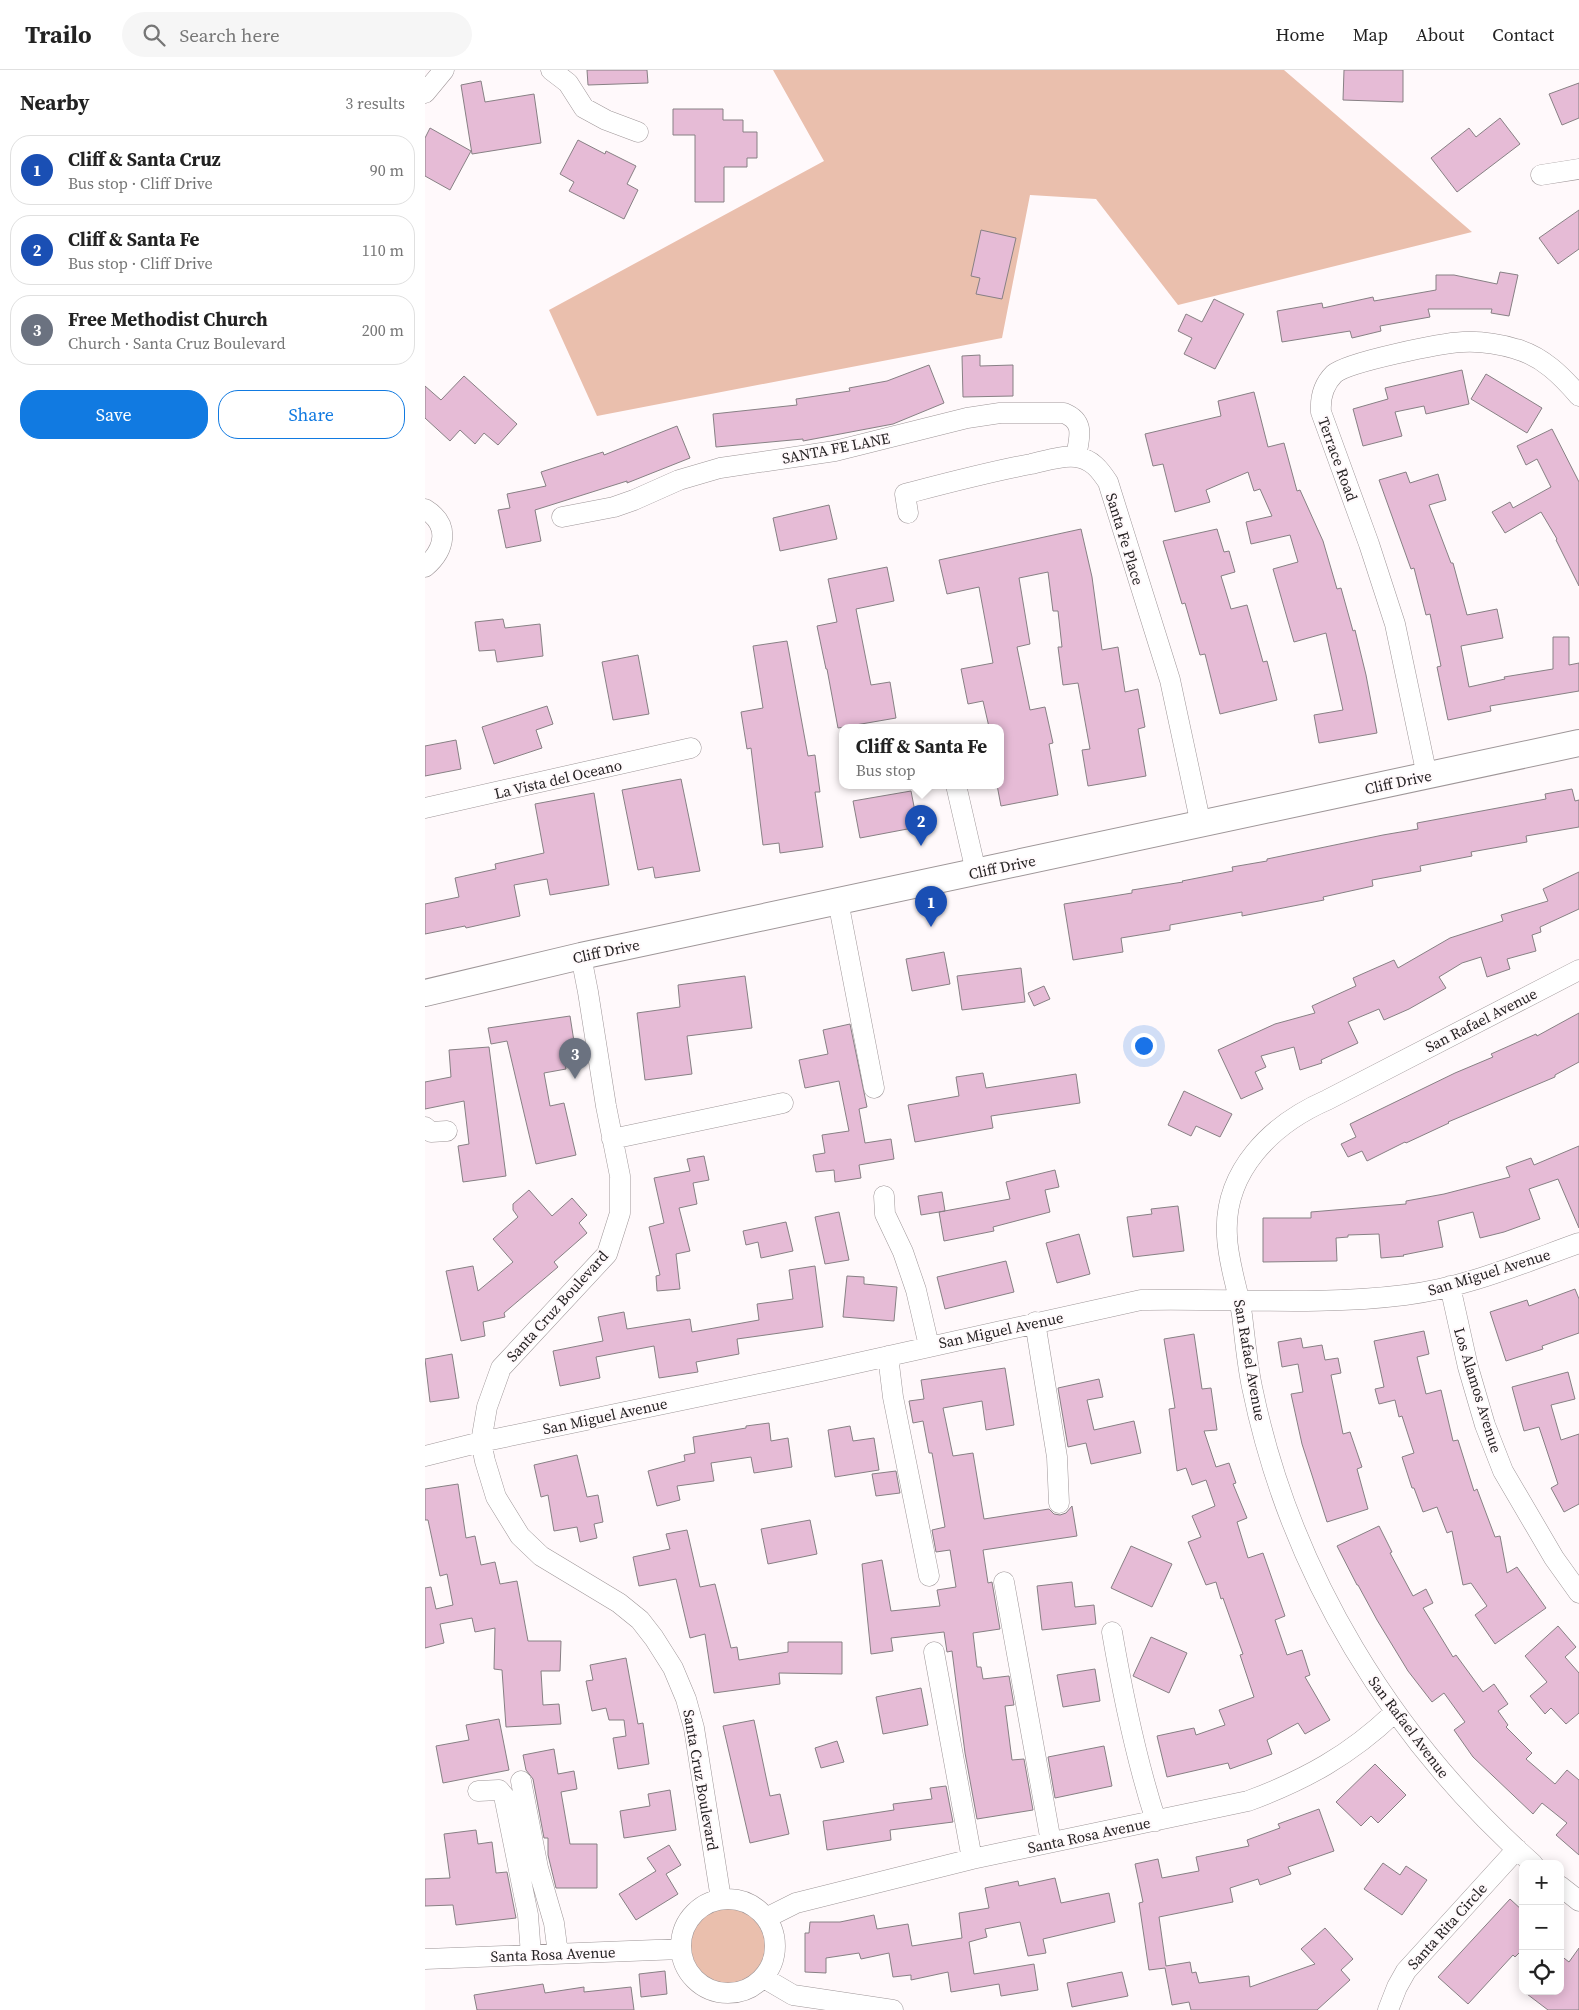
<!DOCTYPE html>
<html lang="en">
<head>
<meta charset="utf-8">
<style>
	body { margin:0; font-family:"Source Serif 4",serif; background:#f6f6f6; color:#222 }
	.controls { position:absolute; right:15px; bottom:15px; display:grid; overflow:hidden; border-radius:10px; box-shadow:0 2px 12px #0003 }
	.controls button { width:45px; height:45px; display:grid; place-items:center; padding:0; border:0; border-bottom:1px solid #e0e0e0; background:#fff; color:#222; font:25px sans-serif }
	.you { position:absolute; left:718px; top:975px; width:18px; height:18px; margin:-12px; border:4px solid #fff; border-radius:50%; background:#1a73e8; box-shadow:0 0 0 8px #1a73e833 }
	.badge { display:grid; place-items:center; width:32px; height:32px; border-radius:50%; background:#117ae1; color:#fff; font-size:16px; font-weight:700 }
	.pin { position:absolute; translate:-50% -41px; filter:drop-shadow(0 1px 2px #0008) }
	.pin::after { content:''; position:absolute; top:26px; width:18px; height:15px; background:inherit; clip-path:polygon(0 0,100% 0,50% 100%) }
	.popup { position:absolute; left:414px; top:654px; width:165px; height:65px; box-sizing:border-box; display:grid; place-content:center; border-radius:10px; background:#fff; filter:drop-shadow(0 1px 4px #0005); font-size:16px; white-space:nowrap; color:#767676 }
	.popup b { font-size:19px; color:#222 }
	.popup::after { content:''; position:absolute; left:50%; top:100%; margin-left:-10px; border:10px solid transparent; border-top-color:#fff }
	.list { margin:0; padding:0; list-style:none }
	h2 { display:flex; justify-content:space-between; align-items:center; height:65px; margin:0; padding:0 20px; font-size:21px }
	h2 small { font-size:16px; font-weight:400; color:#767676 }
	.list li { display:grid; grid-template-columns:32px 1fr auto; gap:15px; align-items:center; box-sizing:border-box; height:70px; margin:0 10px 10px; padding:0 10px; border:1px solid #e0e0e0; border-radius:20px }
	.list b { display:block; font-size:19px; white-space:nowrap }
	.list p { margin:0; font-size:16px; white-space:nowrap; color:#767676 }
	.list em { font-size:16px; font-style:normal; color:#767676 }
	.actions { display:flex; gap:10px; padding:15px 20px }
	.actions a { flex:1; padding:11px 0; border:1px solid #117ae1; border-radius:20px; text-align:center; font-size:18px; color:#117ae1 }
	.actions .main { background:#117ae1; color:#fff }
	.icon { flex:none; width:28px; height:28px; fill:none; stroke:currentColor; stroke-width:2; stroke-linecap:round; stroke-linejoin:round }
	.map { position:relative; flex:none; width:1154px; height:1940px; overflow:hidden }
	header { display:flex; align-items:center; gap:30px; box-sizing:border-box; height:70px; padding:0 25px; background:#fff; border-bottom:1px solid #e0e0e0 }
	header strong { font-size:24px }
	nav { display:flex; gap:28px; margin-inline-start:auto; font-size:18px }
	.search { width:350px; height:45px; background:#f6f6f6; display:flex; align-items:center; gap:12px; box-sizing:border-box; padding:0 18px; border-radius:28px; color:#767676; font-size:19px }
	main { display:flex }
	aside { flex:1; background:#fff }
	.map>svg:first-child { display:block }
	.green { fill:#eabfad }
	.building { fill:#e6bbd6; stroke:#878084 }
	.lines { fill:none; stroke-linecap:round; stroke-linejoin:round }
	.minor-casing { stroke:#9e9698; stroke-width:21 }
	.major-casing { stroke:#9e9698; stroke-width:28 }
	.minor { stroke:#fff; stroke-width:20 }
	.major { stroke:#fff; stroke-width:26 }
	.labels { text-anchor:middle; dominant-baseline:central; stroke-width:4; stroke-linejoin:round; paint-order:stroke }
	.street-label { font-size:15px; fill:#262324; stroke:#fff9fb }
</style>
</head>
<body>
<header>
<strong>Trailo</strong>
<div class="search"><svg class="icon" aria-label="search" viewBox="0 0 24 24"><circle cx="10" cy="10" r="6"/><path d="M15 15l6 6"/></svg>Search here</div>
<nav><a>Home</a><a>Map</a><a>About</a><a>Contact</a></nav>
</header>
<main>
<aside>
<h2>Nearby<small>3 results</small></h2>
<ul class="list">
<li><span class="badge" style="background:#1a4fb4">1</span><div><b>Cliff &amp; Santa Cruz</b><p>Bus stop · Cliff Drive</p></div><em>90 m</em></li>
<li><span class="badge" style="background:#1a4fb4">2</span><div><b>Cliff &amp; Santa Fe</b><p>Bus stop · Cliff Drive</p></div><em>110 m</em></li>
<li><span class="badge" style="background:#6b7280">3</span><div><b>Free Methodist Church</b><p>Church · Santa Cruz Boulevard</p></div><em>200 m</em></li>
</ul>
<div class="actions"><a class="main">Save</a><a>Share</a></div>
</aside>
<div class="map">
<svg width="1154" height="1940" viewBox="0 0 1154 1940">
	<rect width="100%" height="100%" fill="#fff9fb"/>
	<path class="green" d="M348,0H859L1047,162L753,235L671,129L605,125L577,268L172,346L124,240L399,91Z
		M256 1876a47 47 0 1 1 94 0a47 47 0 1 1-94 0Z"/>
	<path class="building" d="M162,0H222L223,13L163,15Z
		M919,0H978V32L918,30Z
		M56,11L60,32L109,24L116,73L47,84L36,15Z
		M1154,13V48L1137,55L1124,24Z
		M248,39H298V50H318V62H332V88H322V97H299V132H270V65H248Z
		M1075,48L1095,74L1032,122L1006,88L1044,58L1051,67Z
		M5,58L46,81L25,120L0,106V68Z
		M153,70L180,84L181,81L211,96L202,114L213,120L199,149L144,121L149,112L135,104Z
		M1154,140V179L1133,194L1114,168Z
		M556,160L591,168L577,229L551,224L555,208L546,206Z
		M1075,202L1093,205L1084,246L1066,243L1067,239H1003L1005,247L955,256L956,261L927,268L925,261L857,272L852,241L897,233L898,238L948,227L949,231L1011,220V205H1029L1072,214Z
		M789,229L819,244L790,299L759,284L767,268L753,261L761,244L777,252Z
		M555,285V296L588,295V326L538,327L537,286Z
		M504,295L519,333L468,354L378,371V369L291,377L288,344L372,335L371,329L425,321L424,318L462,311Z
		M1037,300L1044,334L1001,344L999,336L970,342L977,366L938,376L928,339L963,329L960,318Z
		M1061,304L1117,338L1102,363L1046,329Z
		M39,306L92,354L73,375L59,363L50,374L35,360L25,371L0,348V316L16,330Z
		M829,322L843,377L859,373L872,421L875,420L898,471L912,519L916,518L928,561L930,560L941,605L952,663L894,673L889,645L918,640L901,563L869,572L848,499L873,492L865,465L826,474L821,452L847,446L835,419L829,421L823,402L781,420L785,432L750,442L738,394L728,396L720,364L796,346L793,331Z
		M252,356L265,388L202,413V411L110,440L116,471L81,478L73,440L85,438L82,424L121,416L116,402L178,382L179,385Z
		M1127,359L1154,412V516L1131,470L1132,469L1116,442L1080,463L1067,442L1085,432L1088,438L1126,417L1112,389L1101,395L1092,376Z
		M981,402L985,413L1013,404L1021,430L1004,435L1026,493H1028L1042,545L1072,539L1078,568L1036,576L1044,617L1080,609L1079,607L1128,599V567H1144V595L1154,593V621L1065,636L1066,641L1023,650L1012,597L1016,596L1005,544L1001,545L989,498L986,499L954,410Z
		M404,435L412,469L355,481L348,448Z
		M656,459L667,507L677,580L693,577L700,622L713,619L720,657L713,659L721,706L663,716L657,680L665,679L653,613L638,615L633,577H637L633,541H628L623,502L594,508L605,574L592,577L605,640L620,637L628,673L624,674L633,725L576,736L572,715H575V657H564L558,631L543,634L536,599L568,593L554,517L522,524L514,490Z
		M792,459L799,482L804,481L810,502L796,506L806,539L822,535L838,592L842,591L852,630L795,644L780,584L775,585L760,533L757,534L738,471Z
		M462,497L469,531L431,539L446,615L465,612L471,648L413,658L402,599H401L392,556L412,552L403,509Z
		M78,549L80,558L115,554L118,586L72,592L70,580L54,581L50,552Z
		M362,571L383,686L390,685L395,722H390L398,777L355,783L354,773L338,775L326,678L322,679L316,642L338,638L328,576Z
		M213,585L224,644L188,650L177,592Z
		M122,636L128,654L111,660L117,678L69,694L57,657Z
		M31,670L36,699L0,706V676Z
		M256,709L275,801L230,808L228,797L213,800L197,720Z
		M1147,719L1150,731L1154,730V757L1101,766L1102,772L1046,782L1047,786L995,796L996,801L947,810L948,816L898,827L899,830L817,846V842L745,855V860L696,868L698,882L648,890L639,834L707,823V820L758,812L757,811L808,801L807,797L842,791V789L958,765L993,759L992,753L1121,729L1120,724Z
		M486,721L493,757L435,768L428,731Z
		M169,723L184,815L125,825L122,809L89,815L95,846L41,858L40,856L0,864V834L34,827L30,808L71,799L70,794L119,783L110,734Z
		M1154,802V839L1115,857L1116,862L1107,865L1111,881L1082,889L1085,899L1062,907L1056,887L1037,893L1014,907L1021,918L984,939L959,950L954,939L923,952L933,973L896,990L897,993L875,1000L869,977L836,986L841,997L830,1002L838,1019L816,1029L793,980L850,954L890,943L887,936L931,916L928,908L969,890L973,898L1025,868L1078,851L1076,845L1123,831L1118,819Z
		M519,882L525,914L487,921L481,889Z
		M596,898L600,932L537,940L532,906Z
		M320,906L327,958L262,966L267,1004L220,1010L212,943L255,937L253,915Z
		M619,916L625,929L609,936L603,923Z
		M1154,943V992L1130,1005V1007L1023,1052L1024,1053L981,1073L980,1072L942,1091L937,1081L923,1087L916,1074L931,1067L925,1054L1030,1003L1068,987L1066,984L1111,964L1112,966Z
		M145,946L150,978L137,980L141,999L119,1003L125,1036L139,1033L151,1085L111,1094L82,971L66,974L63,958Z
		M425,954L442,1037L434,1039L440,1073L466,1069L469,1089L434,1095L436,1108L410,1112L409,1100L391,1102L388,1085L400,1083L397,1065L424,1061L414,1011L380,1018L374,990L403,984L398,960Z
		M64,977L81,1106L38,1112L33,1076L44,1074L39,1031L0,1039V1012L26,1007L24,980Z
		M558,1003L561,1018L651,1004L655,1033L566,1046L568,1058L490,1072L483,1035L534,1026L531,1007Z
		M759,1021L807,1044L795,1067L771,1056L766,1066L743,1055Z
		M1154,1076V1158L1133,1109L1104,1119L1115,1149L1079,1162L1055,1168L1048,1142L1013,1151L1018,1177L978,1185L979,1186L956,1188L954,1164L923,1165V1167L911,1168L912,1191L838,1192V1148H886V1142L981,1134V1131L1019,1124L1085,1107L1081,1097L1106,1088L1109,1095Z
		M279,1086L284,1110L268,1113L272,1134L254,1138L265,1181L251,1184L255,1219L232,1221L231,1206L235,1205L224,1157L239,1153L229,1108L265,1101L262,1089Z
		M630,1100L634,1117L620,1120L625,1142L568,1157L569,1161L519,1171L514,1142L585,1129L581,1112Z
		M104,1120L127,1146L147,1128L162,1145L154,1153L162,1163L129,1192L133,1197L79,1243L80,1247L58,1252L60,1266L36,1271L21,1201L48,1196L53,1221L88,1192L68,1169L93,1147L88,1140V1134Z
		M517,1122L520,1141L496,1145L493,1126Z
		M753,1136L759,1181L708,1187L702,1147L727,1144L726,1139Z
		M414,1142L424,1190L400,1194L390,1147Z
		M361,1152L368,1181L336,1188L333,1172L321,1175L318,1161Z
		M654,1164L665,1204L632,1213L621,1173Z
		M581,1191L589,1222L520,1239L512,1207Z
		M390,1196L398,1257L312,1269L314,1284L271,1292L273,1302L234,1308L229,1276L171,1287L175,1308L135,1316L128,1281L178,1271L173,1247L199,1242L202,1259L265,1249L267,1262L334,1250L332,1234L368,1229L364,1200Z
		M422,1206L439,1207V1214L472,1217L469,1251L418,1247Z
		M1150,1219L1154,1229V1263L1117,1276L1118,1279L1081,1291L1065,1242L1102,1230L1104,1236Z
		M999,1261L1004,1284L992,1287L1001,1324L1016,1320L1028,1371L1033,1370L1049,1421L1052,1419L1070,1467L1075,1466L1082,1503L1092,1497L1121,1538L1070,1574L1050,1545L1062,1536L1046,1513L1038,1515L1027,1461L1022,1463L1012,1437L998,1442L989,1418H987L977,1387L989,1383L977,1346L974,1347L970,1330L954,1334L950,1319L959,1317L949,1271Z
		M769,1264L777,1319L786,1318L792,1360L779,1361L791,1397L804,1393L811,1413L808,1414L822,1448L812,1452L823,1488L838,1483L860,1546L850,1550L862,1585L877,1580L885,1605L880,1607L905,1650L880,1664L873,1653L842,1670L847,1684L805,1699L803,1693L742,1707L732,1666L769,1658L771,1665L800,1655L794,1640L829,1627L815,1585L818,1584L798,1528L796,1529L791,1512L781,1515L763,1472L776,1467L767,1446L790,1436L781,1410L767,1415L761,1398L752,1401L744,1339L750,1338L739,1269Z
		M876,1268L878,1278L897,1275L900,1290L913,1288L916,1303L906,1305L918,1364L925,1362L937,1397L932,1399L943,1439L902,1452L877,1374L866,1324L878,1322L873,1294L857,1297L853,1272Z
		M27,1284L34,1328L5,1332L0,1289Z
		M580,1298L589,1355L561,1360L557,1331L518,1338L528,1386L548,1383L559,1449L624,1439L629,1444L635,1445L641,1443L647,1436L652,1466L558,1480L563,1513L567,1512L575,1559L548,1563L552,1597H556L558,1609L584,1606L589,1635L580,1636L587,1690L599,1689L608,1740L552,1749L540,1683L527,1581L522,1582L519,1562L466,1568L468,1581L446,1584L437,1494L457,1490L466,1541L515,1536L512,1520L531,1517L525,1480L511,1482L507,1460L520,1457L507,1383H504L498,1351L488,1353L484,1331L499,1329L496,1310Z
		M1143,1302L1150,1329L1126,1335L1136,1370L1154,1364V1434L1139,1442L1126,1418L1133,1414L1114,1357L1099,1361L1087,1317Z
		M674,1309L678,1327L662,1330L669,1360L709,1351L716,1383L666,1394L661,1373L643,1377L633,1318Z
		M344,1353L346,1371L363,1368L367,1397L329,1403L326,1387L286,1393L289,1411L252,1416L255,1430L232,1436L223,1401L260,1391L259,1385L270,1383L268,1367L321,1358V1356Z
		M425,1356L428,1371L449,1368L454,1400L410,1407L403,1360Z
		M152,1385L162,1427L173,1425L178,1452L169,1454L172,1468L155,1472L152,1457L129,1461L123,1425L116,1427L109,1395Z
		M471,1401L475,1423L451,1426L447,1404Z
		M33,1414L41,1468L50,1466L56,1495L70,1492L75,1514L92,1511L103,1571H136L135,1601H116L118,1635L134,1634L136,1654L81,1657L77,1600L69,1599L70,1558L50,1562L47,1548L15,1554L19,1573L0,1578V1518L6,1517L11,1539L28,1535L22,1504L15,1506L3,1450H0V1419Z
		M385,1450L392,1484L343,1494L336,1459Z
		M954,1456L967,1482L965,1483L988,1526L1001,1519L1008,1533L998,1538L1028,1587L1031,1585L1058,1622L1069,1614L1083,1634L1073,1641L1083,1655L1081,1657L1107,1683L1101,1689L1130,1714L1142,1700L1154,1710V1785L1131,1765L1142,1753L1117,1733L1108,1744L1048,1687L1029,1660L1040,1652L1019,1623L1007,1632L983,1601L952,1550L933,1515H932L912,1476Z
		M262,1460L275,1517L290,1514L306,1578L312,1577L314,1590L363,1582V1572H417V1604L354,1603L355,1614L289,1623L280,1564L265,1568L251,1509L214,1516L208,1487L245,1479L241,1464Z
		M706,1476L747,1494L727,1537L686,1518Z
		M647,1512L650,1537L669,1535L671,1554L617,1560L612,1516Z
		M1133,1556L1151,1577L1140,1587L1154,1603V1643L1141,1654L1126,1638L1120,1644L1105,1626L1122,1612L1100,1586Z
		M726,1567L762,1583L744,1623L708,1606Z
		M201,1588L213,1654L218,1653L224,1694L193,1699L188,1668L201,1666L199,1650H184L181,1638L167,1641L161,1611L168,1610L165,1595Z
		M670,1599L675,1631L638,1637L632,1605Z
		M496,1618L503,1655L458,1664L451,1627Z
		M74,1649L84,1700L18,1713L11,1676L44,1670L41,1655Z
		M329,1650L345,1726L355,1724L364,1764L325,1773L298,1656Z
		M412,1671L419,1692L396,1698L390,1678Z
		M679,1676L687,1716L630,1728L623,1687Z
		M129,1679L133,1704L149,1701L152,1719L136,1722L145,1774H172V1818H131L123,1785V1768H119L108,1709L101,1700L98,1685Z
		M950,1694L981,1725L953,1753L946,1746L936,1756L911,1732Z
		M521,1716L528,1752L465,1760L466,1770L402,1780L398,1751L469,1740L468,1734L507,1729L505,1718Z
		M245,1720L251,1760L199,1768L195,1741L225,1736L223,1724Z
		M894,1739L909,1781L863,1797L866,1804L835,1815L833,1809L805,1818L808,1832L734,1847L741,1896L765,1892L767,1903L771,1902L774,1913L824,1906L825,1917L890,1894L876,1879L900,1858L928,1889L916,1900L925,1910L892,1940H766L764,1932L747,1935L740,1898L724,1900L714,1833L718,1832L710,1794L733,1789L737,1808L774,1801L771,1787L824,1776L822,1770L855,1758L853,1754Z
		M51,1760L53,1774L67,1772L71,1803L82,1802L91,1848L31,1855L28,1835L0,1836V1809L25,1808L19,1764Z
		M244,1775L256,1795L241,1804L253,1824L211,1850L194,1824L231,1801L222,1788Z
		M958,1793L975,1805L981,1796L1002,1810L977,1845L939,1819Z
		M630,1808L636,1833L684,1823L690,1852L618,1869L621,1883L603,1886L595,1852L560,1859L562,1867L544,1872L549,1904L609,1894L613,1920L576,1926L574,1914L526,1922L523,1902L486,1910V1905L468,1907L464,1883L436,1889L434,1883L401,1888V1903L380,1902V1863H384L385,1852H415L449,1845L452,1859L483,1854L487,1876L537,1868L534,1843L564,1838L560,1818L593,1811L594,1816Z
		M1085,1829L1098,1841V1879L1090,1887L1088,1885L1043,1934L1013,1907Z
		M1154,1878V1940H1123L1098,1921H1135V1885L1144,1892Z
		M240,1901L242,1924L216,1927L214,1904Z
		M697,1902L703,1926L647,1937L642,1913Z
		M118,1914L120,1923L159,1917V1922L206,1917L209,1940H52L49,1925Z"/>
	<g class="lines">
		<defs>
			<path id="minor" d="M126,0L143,13L159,38L181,50L213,62
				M0,23L19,0
				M1116,105L1154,99
				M0,439C26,455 20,480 0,497
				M483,443L480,424C522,413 563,402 606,394C620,391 637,385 651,387C667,389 675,400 683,412L745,610L776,755
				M137,447L189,437L209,430L254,410L295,398L410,381L542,348L575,343H639C661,352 654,368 651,387
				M1002,706L970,554L944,474L896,342C895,328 898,315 909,304C923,292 1016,273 1038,272C1056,271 1074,274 1091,279C1117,286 1137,306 1154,326
				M531,715L551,802
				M0,738L266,678
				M413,831L449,1018
				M156,886L163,922L181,1036L195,1106V1143L182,1184L76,1298L62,1337L56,1372L60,1391L71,1427L95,1466L116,1486L194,1533L215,1550L229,1568L248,1598L261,1629L269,1658L296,1829
				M0,1057L6,1062L22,1061
				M187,1069L358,1033
				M459,1126L460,1144L478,1182L491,1220L504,1276
				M1025,1216L1043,1297L1060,1355L1078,1401L1129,1488L1154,1523
				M610,1252L632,1387L634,1433
				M463,1286L468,1327L504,1506
				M0,1386L56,1372L392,1302L716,1230C804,1228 892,1236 980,1225C1040,1218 1098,1193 1154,1173
				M579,1512L626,1772
				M687,1562C698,1626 711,1689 731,1751
				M509,1582L547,1789
				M96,1711L113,1798L129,1853L133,1884
				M53,1721L74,1720L79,1726L103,1845L106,1885
				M1108,1794C967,1669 865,1503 827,1317C822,1293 820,1269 817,1245C813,1219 803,1193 802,1166C798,1101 847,1054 902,1030L1154,900
				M1135,1816L1154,1831
				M256 1876a47 47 0 1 1 94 0a47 47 0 1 1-94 0Z
				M341,1848L371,1833L547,1789L823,1731C880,1710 925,1685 969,1643
				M0,1889L256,1879
				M339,1908L368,1925L468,1940
				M963,1940L972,1917L981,1901L1092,1779"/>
			<path id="major" d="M0,923L156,886L1154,673"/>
		</defs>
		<use href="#minor" class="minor-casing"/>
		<use href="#major" class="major-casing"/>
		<use href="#minor" class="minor"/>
		<use href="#major" class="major"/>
	</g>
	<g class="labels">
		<g class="street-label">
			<text transform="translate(411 378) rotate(-11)">SANTA FE LANE</text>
			<text transform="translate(913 389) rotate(70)">Terrace Road</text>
			<text transform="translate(700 469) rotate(73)">Santa Fe Place</text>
			<text transform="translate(133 709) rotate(-13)">La Vista del Oceano</text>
			<text transform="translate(973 712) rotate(-12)">Cliff Drive</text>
			<text transform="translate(577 797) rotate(-12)">Cliff Drive</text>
			<text transform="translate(181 881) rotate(-12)">Cliff Drive</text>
			<text transform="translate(1056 950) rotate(-27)">San Rafael Avenue</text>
			<text transform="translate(1064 1202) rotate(-17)">San Miguel Avenue</text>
			<text transform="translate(132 1236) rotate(-48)">Santa Cruz Boulevard</text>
			<text transform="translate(576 1260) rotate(-12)">San Miguel Avenue</text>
			<text transform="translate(825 1290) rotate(80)">San Rafael Avenue</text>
			<text transform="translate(1053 1320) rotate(73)">Los Alamos Avenue</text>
			<text transform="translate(180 1346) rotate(-12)">San Miguel Avenue</text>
			<text transform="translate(984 1657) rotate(53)">San Rafael Avenue</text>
			<text transform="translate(276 1710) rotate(80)">Santa Cruz Boulevard</text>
			<text transform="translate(664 1765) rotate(-12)">Santa Rosa Avenue</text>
			<text transform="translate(1022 1856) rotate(-48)">Santa Rita Circle</text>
			<text transform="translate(128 1884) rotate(-2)">Santa Rosa Avenue</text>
		</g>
	</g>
</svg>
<div class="controls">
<button>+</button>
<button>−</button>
<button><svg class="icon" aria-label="locate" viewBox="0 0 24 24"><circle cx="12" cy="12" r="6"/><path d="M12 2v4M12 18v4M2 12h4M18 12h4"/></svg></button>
</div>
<div class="you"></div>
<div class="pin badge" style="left:506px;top:857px;background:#1a4fb4">1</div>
<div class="pin badge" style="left:496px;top:776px;background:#1a4fb4">2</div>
<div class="popup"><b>Cliff &amp; Santa Fe</b>Bus stop</div>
<div class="pin badge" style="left:150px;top:1009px;background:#6b7280">3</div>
</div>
</main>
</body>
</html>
